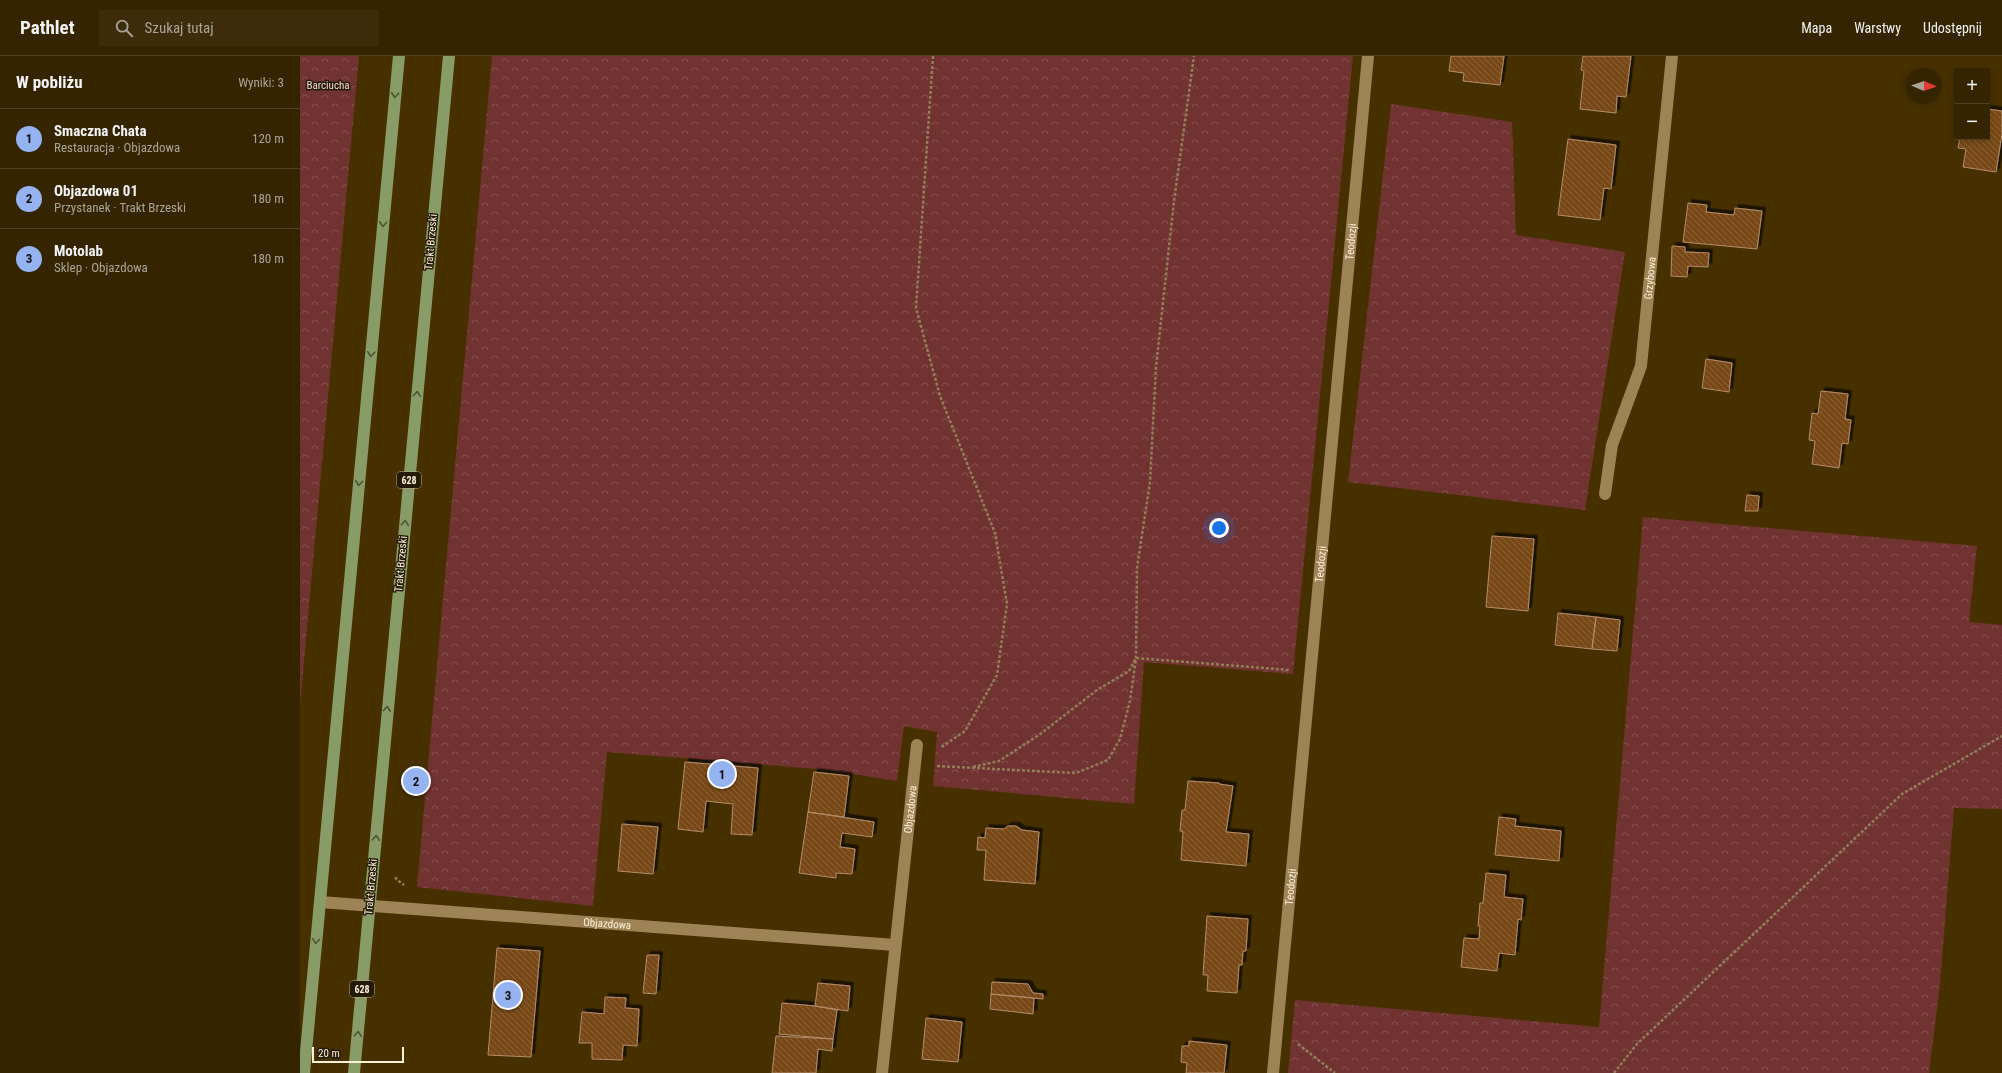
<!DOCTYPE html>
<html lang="pl">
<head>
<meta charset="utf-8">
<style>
	body { margin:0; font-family:"Roboto Condensed",sans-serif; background:#3c2c0a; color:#f1f3f6 }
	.controls { position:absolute; right:12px; top:12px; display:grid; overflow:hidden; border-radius:0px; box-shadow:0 2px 6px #0003 }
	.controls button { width:36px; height:36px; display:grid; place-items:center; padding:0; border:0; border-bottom:1px solid #4e4122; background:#342400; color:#f1f3f6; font:20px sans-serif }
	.compass { position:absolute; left:1606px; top:12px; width:36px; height:36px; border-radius:50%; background:#342400; box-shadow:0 2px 6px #0003; rotate:92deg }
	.scale { position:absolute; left:12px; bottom:10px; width:92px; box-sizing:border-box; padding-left:4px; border:2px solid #fef0d8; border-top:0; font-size:11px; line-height:14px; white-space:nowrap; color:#fef0d8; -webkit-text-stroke:3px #241a08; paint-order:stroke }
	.you { position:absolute; left:919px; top:472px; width:14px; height:14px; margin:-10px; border:3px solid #fff; border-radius:50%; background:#1a73e8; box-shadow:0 0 0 6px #1a73e833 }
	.badge { display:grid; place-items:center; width:26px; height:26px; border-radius:50%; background:#95b2f1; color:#111; font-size:13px; font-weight:700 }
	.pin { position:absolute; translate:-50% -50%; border:2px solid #fff; box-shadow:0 1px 4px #0006 }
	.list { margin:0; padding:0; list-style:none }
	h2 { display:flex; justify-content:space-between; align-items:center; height:52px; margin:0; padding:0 16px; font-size:17px }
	h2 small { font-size:13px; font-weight:400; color:#a9a499 }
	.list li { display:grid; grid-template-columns:26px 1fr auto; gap:12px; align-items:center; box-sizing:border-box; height:60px; padding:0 16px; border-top:1px solid #4e4122 }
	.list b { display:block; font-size:15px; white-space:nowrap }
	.list p { margin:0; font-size:13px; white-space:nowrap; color:#a9a499 }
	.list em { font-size:13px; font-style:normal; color:#a9a499 }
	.icon { flex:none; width:22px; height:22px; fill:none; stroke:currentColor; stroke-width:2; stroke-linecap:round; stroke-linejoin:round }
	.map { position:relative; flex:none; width:1702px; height:1017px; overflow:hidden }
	header { display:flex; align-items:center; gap:24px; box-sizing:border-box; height:56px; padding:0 20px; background:#342400; border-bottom:1px solid #4e4122 }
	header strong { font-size:19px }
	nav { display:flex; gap:22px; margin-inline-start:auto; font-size:14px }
	.search { width:280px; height:36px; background:#3c2c0a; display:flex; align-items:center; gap:10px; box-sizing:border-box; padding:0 14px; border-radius:0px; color:#a9a499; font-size:15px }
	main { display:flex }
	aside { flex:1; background:#342400 }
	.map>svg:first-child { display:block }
	.forest { fill:url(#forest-crowns) }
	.building { fill:url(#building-back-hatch); stroke:#b58c6a; filter:url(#shadow) }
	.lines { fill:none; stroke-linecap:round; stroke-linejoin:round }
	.path { stroke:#927f59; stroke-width:2.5; stroke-dasharray:3 2; stroke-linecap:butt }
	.minor { stroke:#9d8356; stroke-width:12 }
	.major { stroke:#889c67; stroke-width:12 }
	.oneway { stroke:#515433 }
	.labels { text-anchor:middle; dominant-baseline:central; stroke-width:3; stroke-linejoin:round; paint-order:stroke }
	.shield { fill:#241a08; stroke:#bdb09a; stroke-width:1 }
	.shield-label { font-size:10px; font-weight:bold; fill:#fef0d8 }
	.park-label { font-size:11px; fill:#f8d8d7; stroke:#241a08 }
	.street-label { font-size:11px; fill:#fef0d8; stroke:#241a08 }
</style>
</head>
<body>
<header>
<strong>Pathlet</strong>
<div class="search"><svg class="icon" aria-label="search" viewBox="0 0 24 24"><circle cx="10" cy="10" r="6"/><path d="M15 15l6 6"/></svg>Szukaj tutaj</div>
<nav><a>Mapa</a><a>Warstwy</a><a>Udostępnij</a></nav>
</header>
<main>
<aside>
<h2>W pobliżu<small>Wyniki: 3</small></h2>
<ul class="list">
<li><span class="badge">1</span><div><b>Smaczna Chata</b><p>Restauracja · Objazdowa</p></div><em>120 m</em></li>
<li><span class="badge">2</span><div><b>Objazdowa 01</b><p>Przystanek · Trakt Brzeski</p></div><em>180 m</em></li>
<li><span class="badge">3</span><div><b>Motolab</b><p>Sklep · Objazdowa</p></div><em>180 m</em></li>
</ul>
</aside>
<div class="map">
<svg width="1702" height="1017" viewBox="0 0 1702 1017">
	<defs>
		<pattern id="forest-crowns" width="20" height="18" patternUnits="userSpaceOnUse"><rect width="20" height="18" fill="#713232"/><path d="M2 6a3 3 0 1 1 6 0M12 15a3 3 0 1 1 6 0" fill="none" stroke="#86504f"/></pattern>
		<pattern id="building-back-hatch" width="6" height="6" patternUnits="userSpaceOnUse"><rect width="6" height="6" fill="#784818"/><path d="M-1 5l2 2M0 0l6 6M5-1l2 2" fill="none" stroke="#8c6339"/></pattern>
		<filter id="shadow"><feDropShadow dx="3.5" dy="-3.5" stdDeviation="0" flood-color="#0009"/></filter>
	</defs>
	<rect width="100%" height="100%" fill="#463000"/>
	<path class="forest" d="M0,0H59L0,649Z
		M192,0H1053L993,618L844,606L834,748L633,730L637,676L604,670L597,725L528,714L307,696L293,850L117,831Z
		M1091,48L1212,66L1216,179L1325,196L1285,454L1048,426Z
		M1343,461L1677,490L1669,566L1702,569V753L1654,752L1640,928L1629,1017H988L995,944L1299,971Z"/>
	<path class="building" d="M1151,0H1204L1200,29L1163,25L1164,17L1149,15Z
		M1283,0H1331L1326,41L1317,40L1316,57L1280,53L1284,15L1281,14Z
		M1687,53L1702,55V78L1696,116L1663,111L1666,93L1658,92L1660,81H1687Z
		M1268,83L1316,89L1311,133L1304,132L1300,164L1258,159Z
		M1388,147L1407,149L1406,156L1434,159L1435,152L1462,155L1457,193L1383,186Z
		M1372,190L1385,191V196L1409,197L1408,211L1388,210L1387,221L1371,220Z
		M1406,303L1432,307L1429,336L1402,332Z
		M1521,335L1548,338L1545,363L1551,364L1548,388L1542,387L1539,412L1512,408L1515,385L1509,384L1512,357L1518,358Z
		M1447,439L1459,440L1458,455H1445Z
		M1192,480L1234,483L1228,555L1186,551Z
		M1258,557L1296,561L1292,593L1255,589Z
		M1296,561L1320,564L1317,595L1292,593Z
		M385,706L458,712L452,779L431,778L433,748L406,745L403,776L378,773Z
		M514,716L549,720L544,761L508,756Z
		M888,725L919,727V728L933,730L926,776L949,778L946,810L881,804L883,776L880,775L882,754H885Z
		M508,756L574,766L572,781L542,777L540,791L555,793L552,818L536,817V822L499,817Z
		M1199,761L1216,763L1215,770L1261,775L1259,805L1195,799Z
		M322,768L358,771L353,818L318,815Z
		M708,770H716L722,774L739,776L735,828L684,824L686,794H677L678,781L685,782L686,772L704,773Z
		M1186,817L1206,819L1204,841L1223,843L1221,864L1218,863L1215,899L1199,897L1197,915L1161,911L1164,882L1179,883L1180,870H1178L1180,847H1183Z
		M907,860L948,863L946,895H943L942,909H939L937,937L907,935L908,919H903Z
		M197,892L240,895L231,1001L188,999Z
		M347,899H359L356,938L343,937Z
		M692,926L728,928L733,937L743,938V943L691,938Z
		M518,927L550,930L548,955L515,950Z
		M691,938L734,942L733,958L690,953Z
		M305,941L326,942L325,952L339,953L337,990L323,989L322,1004L292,1003V987H279L282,956L304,958Z
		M482,947L515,950L537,954L533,983L479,978Z
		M626,962L662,966L658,1006L622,1003Z
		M476,980L533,983L532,995L518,993L516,1017H472Z
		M889,985L927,989L924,1017H886L887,1007L881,1006L882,990H889Z"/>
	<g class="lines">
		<path class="path" d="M633,0L616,252L640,340L695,477L707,548L697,619L665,675L640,692
			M637,710L776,717L808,704L820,683L830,645L836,602L837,512L850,426L856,311L874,145L894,0
			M673,711L699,705L739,679L797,634L829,615L836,602L989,614
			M96,821V823L104,829
			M998,988L1035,1017
			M1314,1017L1337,988L1602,738L1702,680"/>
		<g class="minor">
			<path id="s1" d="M1305,438L1312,389L1341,310L1372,0"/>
			<path id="s2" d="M20,846L595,889"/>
			<path id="s3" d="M582,1017L617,689"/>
			<path id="s4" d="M973,1017L1068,0"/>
		</g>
		<path class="major" d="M4,1017L99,0
			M54,1017L149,0"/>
	</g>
	<defs><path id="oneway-chevron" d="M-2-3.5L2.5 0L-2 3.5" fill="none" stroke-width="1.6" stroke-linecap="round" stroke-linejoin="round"/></defs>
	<g class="oneway">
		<use href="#oneway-chevron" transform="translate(95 39) rotate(95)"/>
		<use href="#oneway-chevron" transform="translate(83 168) rotate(95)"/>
		<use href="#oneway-chevron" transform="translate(71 298) rotate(95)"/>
		<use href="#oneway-chevron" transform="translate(117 338) rotate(-85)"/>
		<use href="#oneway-chevron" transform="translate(59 427) rotate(95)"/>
		<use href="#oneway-chevron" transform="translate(105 467) rotate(-85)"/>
		<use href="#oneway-chevron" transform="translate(87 653) rotate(-85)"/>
		<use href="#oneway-chevron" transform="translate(76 782) rotate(-85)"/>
		<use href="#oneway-chevron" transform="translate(16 885) rotate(95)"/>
		<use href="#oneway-chevron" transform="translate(58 978) rotate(-85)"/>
	</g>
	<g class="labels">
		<g class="shield">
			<rect x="97" y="416" width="24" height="16" rx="3"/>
			<rect x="50" y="925" width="24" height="16" rx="3"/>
		</g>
		<g class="shield-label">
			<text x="109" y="424">628</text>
			<text x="62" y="933">628</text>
		</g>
		<g class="park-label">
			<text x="28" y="29">Barciucha</text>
		</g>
		<g class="street-label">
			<text transform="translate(131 186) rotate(-85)">Trakt Brzeski</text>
			<text stroke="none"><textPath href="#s4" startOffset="835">Teodozji</textPath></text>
			<text stroke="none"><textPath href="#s1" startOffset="222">Grzybowa</textPath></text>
			<text transform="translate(101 508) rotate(-85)">Trakt Brzeski</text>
			<text stroke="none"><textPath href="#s4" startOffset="511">Teodozji</textPath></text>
			<text stroke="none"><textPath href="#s3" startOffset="265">Objazdowa</textPath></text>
			<text transform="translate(71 831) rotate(-85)">Trakt Brzeski</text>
			<text stroke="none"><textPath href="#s4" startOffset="187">Teodozji</textPath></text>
			<text stroke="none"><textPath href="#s2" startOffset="288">Objazdowa</textPath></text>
		</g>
	</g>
</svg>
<div class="controls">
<button>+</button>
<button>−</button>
</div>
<svg class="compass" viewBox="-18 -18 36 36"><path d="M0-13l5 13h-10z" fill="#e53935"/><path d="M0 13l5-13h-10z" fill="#a9a499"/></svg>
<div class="scale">20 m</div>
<div class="you"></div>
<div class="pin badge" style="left:422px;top:718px">1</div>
<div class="pin badge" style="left:116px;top:725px">2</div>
<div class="pin badge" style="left:208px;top:939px">3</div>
</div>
</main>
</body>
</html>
